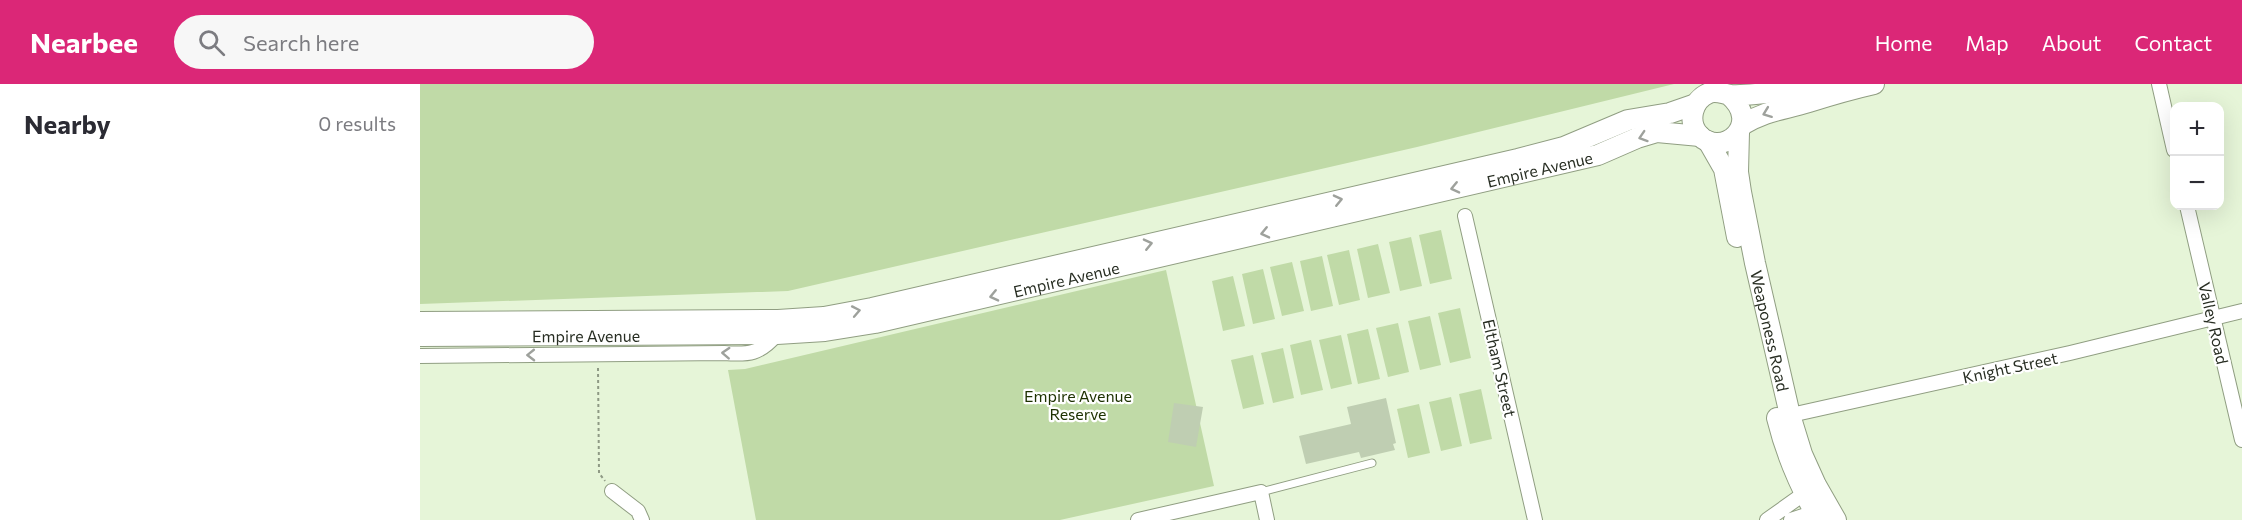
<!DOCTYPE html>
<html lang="en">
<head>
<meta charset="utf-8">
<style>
	body { margin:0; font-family:Commissioner,sans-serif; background:#f7f7f7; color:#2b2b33 }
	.controls { position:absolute; right:18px; top:18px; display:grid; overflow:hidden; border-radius:12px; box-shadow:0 6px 24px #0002 }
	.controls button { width:54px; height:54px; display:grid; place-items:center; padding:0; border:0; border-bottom:2px solid #e1e1e2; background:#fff; color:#2b2b33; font:30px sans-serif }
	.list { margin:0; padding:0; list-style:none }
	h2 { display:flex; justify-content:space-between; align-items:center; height:78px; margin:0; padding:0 24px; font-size:26px }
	h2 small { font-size:20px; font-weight:400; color:#7c7c81 }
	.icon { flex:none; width:33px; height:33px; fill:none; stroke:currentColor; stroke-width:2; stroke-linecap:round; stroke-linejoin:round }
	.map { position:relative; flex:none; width:1822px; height:436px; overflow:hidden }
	header { display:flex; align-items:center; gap:36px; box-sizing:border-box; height:84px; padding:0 30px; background:#db2777; color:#fff }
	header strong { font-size:28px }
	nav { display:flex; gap:33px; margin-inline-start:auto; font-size:21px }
	.search { width:420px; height:54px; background:#f7f7f7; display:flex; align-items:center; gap:15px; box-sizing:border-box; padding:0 21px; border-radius:33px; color:#7c7c81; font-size:22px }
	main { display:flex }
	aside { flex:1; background:#fff }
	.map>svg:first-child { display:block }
	.green { fill:#c0daa7 }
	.building { fill:#bfceb2 }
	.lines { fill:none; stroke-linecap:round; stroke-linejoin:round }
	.lane-casing { stroke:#909e82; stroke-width:9 }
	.street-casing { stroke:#909e82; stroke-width:16 }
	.secondary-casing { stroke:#909e82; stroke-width:22 }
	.path { stroke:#8e9984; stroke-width:2; stroke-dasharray:3 3; stroke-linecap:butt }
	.lane { stroke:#fff; stroke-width:7 }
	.street { stroke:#fff; stroke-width:14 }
	.secondary { stroke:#fff; stroke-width:20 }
	.oneway { stroke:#9ea19c }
	.labels { text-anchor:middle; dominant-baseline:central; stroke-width:4.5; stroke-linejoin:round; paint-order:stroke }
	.street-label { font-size:16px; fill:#282e23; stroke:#fff }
	.park-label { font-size:16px; fill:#1d3100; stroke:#fff }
</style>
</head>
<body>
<header>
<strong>Nearbee</strong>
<div class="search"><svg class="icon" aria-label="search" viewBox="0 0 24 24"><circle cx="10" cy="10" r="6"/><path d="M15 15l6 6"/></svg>Search here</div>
<nav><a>Home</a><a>Map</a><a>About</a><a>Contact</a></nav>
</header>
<main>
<aside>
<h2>Nearby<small>0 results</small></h2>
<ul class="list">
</ul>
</aside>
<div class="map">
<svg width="1822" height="436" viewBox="0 0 1822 436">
	<rect width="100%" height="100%" fill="#e6f5d8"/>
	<path class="green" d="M0,0H1254L997,63L368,207L0,220Z
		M1021,146L1032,195L1010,200L999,151Z
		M991,153L1002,202L980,207L969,158Z
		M958,160L970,209L948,214L937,165Z
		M929,166L940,216L919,221L907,171Z
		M902,172L913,222L891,227L880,177Z
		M872,178L884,227L862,232L850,183Z
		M843,185L855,235L833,240L822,190Z
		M746,186L794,402L640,436H336L308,286L325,285Z
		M813,192L825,242L803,247L792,197Z
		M1040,224L1051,274L1030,279L1018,229Z
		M1010,232L1021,281L1000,286L988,237Z
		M978,239L989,288L968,293L956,244Z
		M948,245L960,295L938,300L927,250Z
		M921,251L932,300L911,305L899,256Z
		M891,256L903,306L881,311L870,261Z
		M863,264L874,314L853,319L841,269Z
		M833,271L844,320L823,325L811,276Z
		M1061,305L1072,355L1050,360L1039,310Z
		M1031,313L1042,362L1021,367L1009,318Z
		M999,320L1010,369L988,374L977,325Z"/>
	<path class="building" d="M966,314L976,359L973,360L975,366L941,374L939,368L886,380L879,352L931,340L927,323Z
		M754,319L783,323L776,363L748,358Z"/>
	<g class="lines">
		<defs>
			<path id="lane" d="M841,408L952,379"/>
			<path id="street" d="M1739,0L1754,66
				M1767,122L1822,356
				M1045,132L1115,436
				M0,272L304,269C329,271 340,270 357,250
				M1362,333L1650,269L1822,227
				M192,407L218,427L222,436
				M718,436L841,408L847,436
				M1347,436L1392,404
				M1371,436L1389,430L1400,423"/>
			<g id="secondary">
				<path d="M1309,11C1344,41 1301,75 1279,51C1267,38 1272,16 1289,9C1297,6 1303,10 1311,11C1328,12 1346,8 1362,8C1379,7 1397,8 1414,8"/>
				<path d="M1322,41C1347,26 1363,26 1389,18C1411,11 1432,5 1454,0"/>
				<path id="s1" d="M1319,48L1318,88L1321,108L1335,179L1370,331L1382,370L1396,401L1416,436"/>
				<path d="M1288,57L1304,85L1317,153"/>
				<path d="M0,238L358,236L404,233L452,224L1098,75L1144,63L1208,36L1250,29L1276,20"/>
				<path id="s2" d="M0,252L357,250L405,247L455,239L1178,71L1217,54L1237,48L1280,52"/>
				<path d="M1357,334C1366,371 1380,403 1399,436"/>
			</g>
		</defs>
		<use href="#lane" class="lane-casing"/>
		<use href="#street" class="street-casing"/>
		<use href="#secondary" class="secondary-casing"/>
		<path class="path" d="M178,284L179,389L185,397"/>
		<use href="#lane" class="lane"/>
		<use href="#street" class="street"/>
		<use href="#secondary" class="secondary"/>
	</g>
	<defs><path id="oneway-chevron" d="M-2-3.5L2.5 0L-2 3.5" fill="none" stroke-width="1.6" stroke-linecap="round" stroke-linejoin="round" transform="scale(1.5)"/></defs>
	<g class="oneway">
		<use href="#oneway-chevron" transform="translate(1347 29) rotate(159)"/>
		<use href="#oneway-chevron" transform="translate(1223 53) rotate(162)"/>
		<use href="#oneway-chevron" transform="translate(1035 104) rotate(167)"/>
		<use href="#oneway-chevron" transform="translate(918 116) rotate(-13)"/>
		<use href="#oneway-chevron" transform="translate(845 149) rotate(167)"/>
		<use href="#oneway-chevron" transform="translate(728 160) rotate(-13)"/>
		<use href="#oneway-chevron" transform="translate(574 212) rotate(167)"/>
		<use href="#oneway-chevron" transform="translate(436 227) rotate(-11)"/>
		<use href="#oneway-chevron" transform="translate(306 269) rotate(-177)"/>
		<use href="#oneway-chevron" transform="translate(111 271) rotate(179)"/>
	</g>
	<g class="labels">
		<g class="street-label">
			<text stroke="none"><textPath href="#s2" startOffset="1138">Empire Avenue</textPath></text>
			<text stroke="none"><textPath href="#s2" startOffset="652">Empire Avenue</textPath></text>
			<text transform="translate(1794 239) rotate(77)">Valley Road</text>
			<text stroke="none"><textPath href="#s1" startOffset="202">Weaponess Road</textPath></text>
			<text stroke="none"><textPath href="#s2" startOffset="166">Empire Avenue</textPath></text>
			<text transform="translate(1590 283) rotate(-12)">Knight Street</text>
			<text transform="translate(1080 284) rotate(77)">Eltham Street</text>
		</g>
		<g class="park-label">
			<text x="658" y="311">Empire Avenue<tspan x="658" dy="18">Reserve</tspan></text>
		</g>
	</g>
</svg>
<div class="controls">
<button>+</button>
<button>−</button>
</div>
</div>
</main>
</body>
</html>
